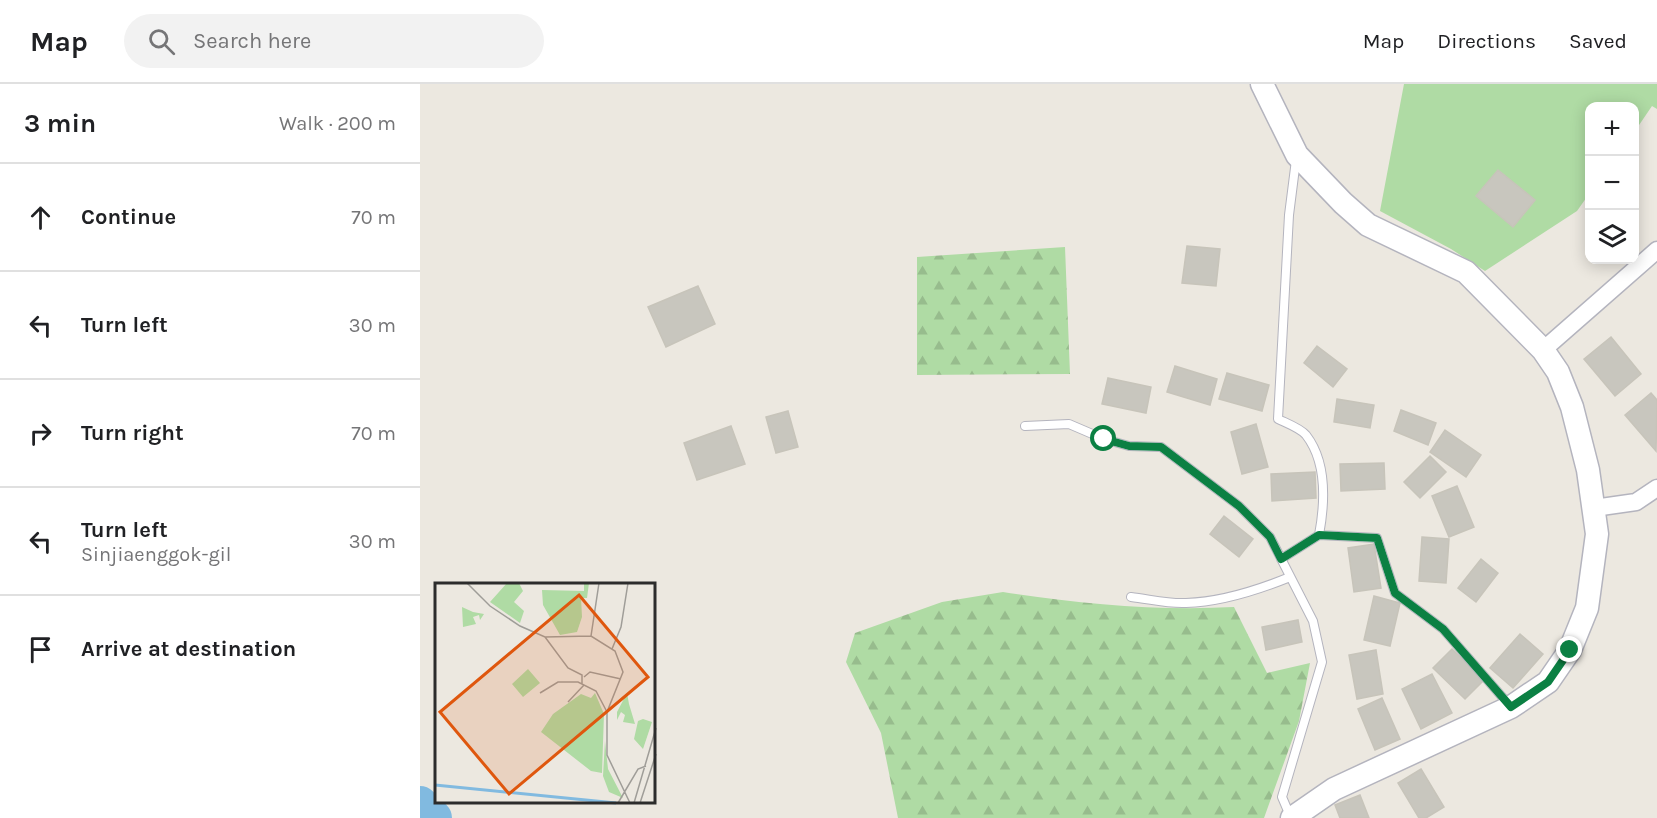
<!DOCTYPE html>
<html lang="en">
<head>
<meta charset="utf-8">
<style>
	body { margin:0; font-family:Karla,sans-serif; background:#f2f2f2; color:#202124 }
	.controls { position:absolute; right:18px; top:18px; display:grid; overflow:hidden; border-radius:12px; box-shadow:0 3px 15px #0003 }
	.controls button { width:54px; height:54px; display:grid; place-items:center; padding:0; border:0; border-bottom:2px solid #e0e0e0; background:#fff; color:#202124; font:30px sans-serif }
	.stop { position:absolute; width:18px; height:18px; margin:-14px; border:4px solid #0b8043; border-radius:50%; background:#fff }
	.stop.end { background:#0b8043; border-color:#fff; box-shadow:0 2px 6px #0008 }
	.list { margin:0; padding:0; list-style:none }
	h2 { display:flex; justify-content:space-between; align-items:center; height:78px; margin:0; padding:0 24px; font-size:26px }
	h2 small { font-size:20px; font-weight:400; color:#757577 }
	.list li { display:grid; grid-template-columns:39px 1fr auto; gap:18px; align-items:center; box-sizing:border-box; height:108px; padding:0 24px; border-top:2px solid #e0e0e0 }
	.list b { display:block; font-size:22px; white-space:nowrap }
	.list p { margin:0; font-size:20px; white-space:nowrap; color:#757577 }
	.list em { font-size:20px; font-style:normal; color:#757577 }
	.icon { flex:none; width:33px; height:33px; fill:none; stroke:currentColor; stroke-width:2; stroke-linecap:round; stroke-linejoin:round }
	.map { position:relative; flex:none; width:1237px; height:734px; overflow:hidden }
	header { display:flex; align-items:center; gap:36px; box-sizing:border-box; height:84px; padding:0 30px; background:#fff; border-bottom:2px solid #e0e0e0 }
	header strong { font-size:28px }
	nav { display:flex; gap:33px; margin-inline-start:auto; font-size:21px }
	.search { width:420px; height:54px; background:#f2f2f2; display:flex; align-items:center; gap:15px; box-sizing:border-box; padding:0 21px; border-radius:33px; color:#757577; font-size:22px }
	main { display:flex }
	aside { flex:1; background:#fff }
	.map>svg:first-child { display:block }
	.grass { fill:#afdba4 }
	.forest { fill:url(#forest-firs) }
	.lines { fill:none; stroke-linecap:round; stroke-linejoin:round }
	.river { stroke:#81bae0; stroke-width:36 }
	.building { fill:#c8c6be; stroke:#c7c4ba; stroke-width:1.5 }
	.lane-casing { stroke:#b4b4be; stroke-width:10 }
	.street-casing { stroke:#b4b4be; stroke-width:19 }
	.secondary-casing { stroke:#b4b4be; stroke-width:25 }
	.lane { stroke:#fff; stroke-width:8 }
	.street { stroke:#fff; stroke-width:16 }
	.secondary { stroke:#fff; stroke-width:22 }
	.route { stroke:#0b8043; stroke-width:8 }
	.inset-river { fill:none; stroke:#81bae0; stroke-width:3 }
	.inset-road { fill:none; stroke:#9f9d98; stroke-width:1.5 }
	.view { fill:#df570e; fill-opacity:0.15; stroke:#df570e; stroke-width:3 }
	.inset-edge { fill:none; stroke:#2c2c2c; stroke-width:3 }
</style>
</head>
<body>
<header>
<strong>Map</strong>
<div class="search"><svg class="icon" aria-label="search" viewBox="0 0 24 24"><circle cx="10" cy="10" r="6"/><path d="M15 15l6 6"/></svg>Search here</div>
<nav><a>Map</a><a>Directions</a><a>Saved</a></nav>
</header>
<main>
<aside>
<h2>3 min<small>Walk · 200 m</small></h2>
<ul class="list">
<li><svg class="icon" aria-label="ahead" viewBox="0 0 24 24"><path d="M12 20V5M6 11l6-6 6 6"/></svg><div><b>Continue</b></div><em>70 m</em></li>
<li><svg class="icon" aria-label="left" viewBox="0 0 24 24"><path d="M17 20v-9H6M10 6l-5 5 5 5"/></svg><div><b>Turn left</b></div><em>30 m</em></li>
<li><svg class="icon" aria-label="right" viewBox="0 0 24 24"><path d="M7 20v-9h11M14 6l5 5-5 5"/></svg><div><b>Turn right</b></div><em>70 m</em></li>
<li><svg class="icon" aria-label="left" viewBox="0 0 24 24"><path d="M17 20v-9H6M10 6l-5 5 5 5"/></svg><div><b>Turn left</b><p>Sinjiaenggok-gil</p></div><em>30 m</em></li>
<li><svg class="icon" aria-label="arrive" viewBox="0 0 24 24"><path d="M6 21V4h12l-3 4 3 4H6"/></svg><div><b>Arrive at destination</b></div></li>
</ul>
</aside>
<div class="map">
<svg width="1237" height="734" viewBox="0 0 1237 734">
	<defs>
		<pattern id="forest-firs" width="22" height="20" patternUnits="userSpaceOnUse" patternTransform="scale(1.5)"><rect width="22" height="20" fill="#afdba4"/><path d="M5 1l3.5 6h-7zM16 11l3.5 6h-7z" fill="#97bc8d"/></pattern>
	</defs>
	<rect width="100%" height="100%" fill="#ece8e0"/>
	<path class="grass" d="M984,0H1237V25L1232,22L1215,47L1214,22H1170L1169,110L1157,127L1065,187L1031,165L960,127Z"/>
	<path class="forest" d="M645,163L650,290L497,291V173Z
		M583,508C660,520 737,527 814,523L847,589L890,579L879,637L844,734H478L461,649L426,578L435,549L522,518Z"/>
	<g class="lines">
		<path class="river" d="M0,720L14,734"/>
	</g>
	<path class="building" d="M1078,86L1115,116L1093,143L1056,112Z
		M767,162L800,165L796,202L762,199Z
		M278,202L295,240L246,263L228,223Z
		M1191,253L1221,290L1195,312L1164,275Z
		M897,262L927,285L913,303L884,279Z
		M755,282L797,295L790,321L747,308Z
		M807,289L849,301L842,327L799,315Z
		M688,294L731,303L726,329L682,320Z
		M1231,309L1237,316L1236,367L1205,331Z
		M917,315L954,321L950,344L914,338Z
		M981,326L1016,339L1008,361L974,347Z
		M368,327L378,363L356,369L346,333Z
		M836,340L848,383L822,390L811,348Z
		M311,342L325,380L277,396L264,359Z
		M1025,346L1061,371L1046,393L1010,368Z
		M1010,372L1026,388L1000,414L984,398Z
		M964,379L965,405L921,407L920,380Z
		M895,388L896,414L852,417L851,390Z
		M1037,402L1054,443L1029,453L1012,412Z
		M804,432L833,455L819,473L790,450Z
		M1002,453L1029,455L1026,499L999,497Z
		M954,460L961,504L934,508L928,464Z
		M1061,475L1078,489L1056,518L1038,504Z
		M954,512L980,519L970,562L944,556Z
		M878,536L882,558L846,566L842,543Z
		M1100,550L1123,570L1093,604L1070,584Z
		M1032,565L1064,596L1045,615L1013,584Z
		M956,566L963,610L937,615L929,571Z
		M1012,590L1032,629L1001,645L982,605Z
		M962,614L980,655L955,666L938,625Z
		M1001,685L1024,723L1006,734H999L978,699Z
		M940,711L949,734H920L915,721Z"/>
	<g class="lines">
		<defs>
			<path id="lane" d="M605,342L649,340L684,355L709,362L741,363L819,422L850,453L893,537L902,578L862,713L871,734
				M899,451L957,454L975,509L1023,545L1091,623
				M861,475L899,451C905,419 907,378 886,351C880,344 866,339 858,335L869,131L876,76
				M711,513C729,515 748,520 766,519C801,518 838,506 870,493"/>
			<path id="street" d="M1123,266L1237,166
				M1174,424L1216,418L1237,404"/>
			<path id="secondary" d="M842,0L877,71L923,119L948,141L1046,188L1123,266L1138,288L1152,323L1168,386L1177,450L1167,524L1150,566L1128,598L1091,623L914,705L872,734"/>
		</defs>
		<use href="#lane" class="lane-casing"/>
		<use href="#street" class="street-casing"/>
		<use href="#secondary" class="secondary-casing"/>
		<use href="#lane" class="lane"/>
		<use href="#street" class="street"/>
		<use href="#secondary" class="secondary"/>
	</g>
	<g class="lines">
		<path class="route" d="M684,355L709,362L741,363L819,422L850,453L861,475L899,451L957,454L975,509L1023,545L1091,623L1128,598L1150,566"/>
	</g>
	<g transform="translate(15 499)">
		<rect width="220" height="220" fill="#ece8e0"/>
		<path d="M149,0H154L152,15H146L147,34L142,49L125,52L108,22L107,7L149,8ZM208,136L217,139L208,166L199,156L203,138Z" fill="#afdba4"/>
		<path d="M72,0H84L88,8L79,19L89,28L85,40L55,19ZM27,24L38,29L49,31L45,37L44,32L38,34L41,41L28,44ZM93,86L105,100L88,114L77,101ZM160,110L169,131L167,190L156,188L106,149L118,131L146,111L156,115ZM192,110L194,121L200,141L188,139L190,132L186,129L182,137V129ZM170,158L173,186L188,215L174,209L168,193Z" fill="#afdba4"/>
		<path class="inset-river" d="M0,202L181,220"/>
		<path class="inset-road" d="M32,0L55,23L85,43L110,54L156,53L180,68L188,89L172,129V172L195,220M156,53L164,0M110,54L133,85L147,92V101M177,66L186,44L193,0M149,94L155,89L186,96M105,110L123,99H143L161,108L172,129M133,119L149,102M183,220L203,186L211,183M199,220L221,145M205,220L221,171"/>
		<path class="view" d="M144,12L213,94L74,211L5,129Z"/>
		<rect width="220" height="220" class="inset-edge"/>
	</g>
</svg>
<div class="controls">
<button>+</button>
<button>−</button>
<button><svg class="icon" aria-label="layers" viewBox="0 0 24 24"><path d="M12 4l9 5-9 5-9-5zM3 14l9 5 9-5"/></svg></button>
</div>
<div class="stop" style="left:684px;top:355px"></div>
<div class="stop end" style="left:1150px;top:566px"></div>
</div>
</main>
</body>
</html>
